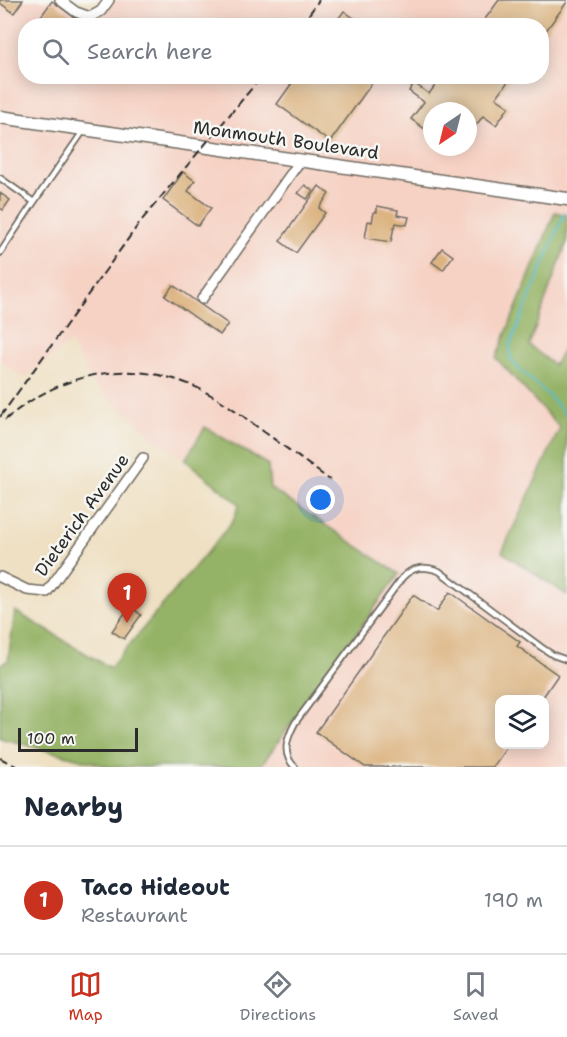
<!DOCTYPE html>
<html lang="en">
<head>
<meta charset="utf-8">
<style>
	body { margin:0; font-family:"Shantell Sans",sans-serif; background:#f6f6f7; color:#1f2937 }
	.controls { position:absolute; right:18px; bottom:18px; display:grid; overflow:hidden; border-radius:12px; box-shadow:0 3px 15px #0003 }
	.controls button { width:54px; height:54px; display:grid; place-items:center; padding:0; border:0; border-bottom:2px solid #e0e1e3; background:#fff; color:#1f2937; font:30px sans-serif }
	.compass { position:absolute; left:423px; top:102px; width:54px; height:54px; border-radius:50%; background:#fff; box-shadow:0 3px 15px #0003; rotate:215deg }
	.scale { position:absolute; left:18px; bottom:15px; width:120px; box-sizing:border-box; padding-left:6px; border:3px solid #2b2b2b; border-top:0; font-size:16px; line-height:21px; white-space:nowrap; color:#2b2b2b; -webkit-text-stroke:4px #f6f6f2; paint-order:stroke }
	.you { position:absolute; left:321px; top:500px; width:21px; height:21px; margin:-15px; border:4px solid #fff; border-radius:50%; background:#1a73e8; box-shadow:0 0 0 9px #1a73e833 }
	.badge { display:grid; place-items:center; width:39px; height:39px; border-radius:50%; background:#c8321e; color:#fff; font-size:20px; font-weight:700 }
	.pin { position:absolute; translate:-50% -50px; filter:drop-shadow(0 2px 3px #0008) }
	.pin::after { content:''; position:absolute; top:32px; width:21px; height:18px; background:inherit; clip-path:polygon(0 0,100% 0,50% 100%) }
	.list { margin:0; padding:0; list-style:none }
	h2 { display:flex; justify-content:space-between; align-items:center; height:78px; margin:0; padding:0 24px; font-size:26px }
	h2 small { font-size:20px; font-weight:400; color:#747a83 }
	.list li { display:grid; grid-template-columns:39px 1fr auto; gap:18px; align-items:center; box-sizing:border-box; height:108px; padding:0 24px; border-top:2px solid #e0e1e3 }
	.list b { display:block; font-size:22px; white-space:nowrap }
	.list p { margin:0; font-size:20px; white-space:nowrap; color:#747a83 }
	.list em { font-size:20px; font-style:normal; color:#747a83 }
	.icon { flex:none; width:33px; height:33px; fill:none; stroke:currentColor; stroke-width:2; stroke-linecap:round; stroke-linejoin:round }
	.map { position:relative; flex:none; width:567px; height:767px; overflow:hidden }
	.search { position:absolute; background:#fff; box-shadow:0 3px 15px #0003; left:18px; right:18px; top:18px; height:66px; display:flex; align-items:center; gap:15px; box-sizing:border-box; padding:0 21px; border-radius:24px; color:#747a83; font-size:22px }
	.sheet { height:186px; background:#fff }
	nav { display:flex; justify-content:space-around; align-items:center; box-sizing:border-box; height:84px; border-top:2px solid #e0e1e3; background:#fff; font-size:16px; color:#747a83 }
	nav a { display:grid; justify-items:center; gap:3px }
	nav .on { color:#c8321e }
	.map>svg:first-child { display:block }
	.built { fill:#f6d2c4; fill-rule:evenodd }
	.forest { fill:#95b366; stroke:#606f48; stroke-width:1.5 }
	.lines { fill:none; stroke-linecap:round; stroke-linejoin:round }
	.stream { stroke:#50bdc9; stroke-width:2 }
	.building { fill:#dcb481 }
	.service-casing { stroke:#706a60; stroke-width:8 }
	.minor-casing { stroke:#706a60; stroke-width:12 }
	.tertiary-casing { stroke:#706a60; stroke-width:15 }
	.service { stroke:#fff; stroke-width:4.5 }
	.minor { stroke:#fff; stroke-width:9 }
	.tertiary { stroke:#fff; stroke-width:12 }
	.rail { stroke:#2b2b2b; stroke-width:2; stroke-dasharray:9 4.5; stroke-linecap:butt }
	.labels { text-anchor:middle; dominant-baseline:central; stroke-width:5; stroke-linejoin:round; paint-order:stroke }
	.street-label { font-size:18px; fill:#2b2b2b; stroke:#f6f6f2 }
</style>
</head>
<body>
<div class="map">
<svg width="567" height="767" viewBox="0 0 567 767">
	<rect width="100%" height="100%" fill="#f6f6f2"/>
	<filter id="ink" filterUnits="userSpaceOnUse"><feTurbulence type="fractalNoise" baseFrequency=".0167" numOctaves="2"/><feDisplacementMap in="SourceGraphic" scale="12" xChannelSelector="R" yChannelSelector="G"/><feConvolveMatrix kernelMatrix="1 2 1 2 8 2 1 2 1" color-interpolation-filters="sRGB"/></filter>
	<filter id="wash" filterUnits="userSpaceOnUse"><feTurbulence type="fractalNoise" baseFrequency=".008" numOctaves="4" result="noise"/><feDisplacementMap in="SourceGraphic" scale="24" xChannelSelector="R" yChannelSelector="G"/><feGaussianBlur stdDeviation="1.35" result="paint"/><feColorMatrix in="noise" values="0 0 0 0 0 0 0 0 0 0 0 0 0 0 0 0 0 1.4 0 .05"/><feComposite in="paint" operator="in"/></filter>
	<g filter="url(#wash)">
		<rect width="100%" height="100%" fill="#efe0c3"/>
		<path class="built" d="M0,0H60L90,17L109,0H567V767H260L270,488L185,460L156,439L94,384L70,343L24,378L0,361ZM26,26H542V76H26ZM432,111H468V147H432ZM500,700H544V744H500Z"/>
		<path class="forest" d="M555,212L567,215V242L529,345L554,365L563,350L567,354V595L502,552L560,428L496,358Z
			M205,427L268,465L270,488L399,574L260,767H110L0,738V664L8,661L15,611L110,668L233,521L239,504L185,460Z"/>
		<g class="lines">
			<path class="stream" d="M565,212L510,345V358L520,370L548,395L567,416"/>
		</g>
		<g id="blocks">
			<path class="building" d="M0,0H23L14,13L0,3Z
				M499,0H567V2L542,36V26H480Z
				M52,1L86,26H34Z
				M344,11L365,26H333Z
				M297,76H377L330,142L277,104Z
				M442,76H512L496,98L509,107L496,125L483,116L468,136V111H432V134L411,119L424,102L409,91L414,83L429,94Z
				M183,172L195,181L188,191L211,208L198,226L163,200Z
				M305,185L313,191L307,199L298,193Z
				M319,186L329,194L319,208L325,213L296,253L280,241Z
				M0,193L10,200L3,210L0,208Z
				M377,206L398,210L397,215L409,217L407,225L396,223L395,227H394L391,242L365,238L368,221L372,222L374,212H377Z
				M442,248L453,256L443,270L432,262Z
				M173,285L228,324L220,335L165,296Z
				M450,592L520,642L517,646L558,675L541,700H500V744H509L493,767H365L316,732L413,595L437,611Z
				M130,606L141,615L124,639L112,631Z"/>
		</g>
	</g>
	<g filter="url(#ink)">
		<use href="#blocks" fill-opacity="0" stroke="#706a60" stroke-width="1.5"/>
		<g class="lines">
			<defs>
				<path id="service" d="M0,178L34,202L84,130
					M0,253L34,202
					M295,767C281,754 287,738 295,723L402,578C413,566 424,566 439,571L541,647L553,655L567,660"/>
				<path id="minor" d="M60,0L76,12L90,17L101,11L109,0
					M202,299L300,161
					M0,577L27,590L47,592L143,458"/>
				<path id="tertiary" d="M0,117L567,199"/>
			</defs>
			<use href="#service" class="service-casing"/>
			<use href="#minor" class="minor-casing"/>
			<use href="#tertiary" class="tertiary-casing"/>
			<use href="#service" class="service"/>
			<use href="#minor" class="minor"/>
			<use href="#tertiary" class="tertiary"/>
			<path class="rail" d="M301,26L319,0
				M0,417L141,221L262,76
				M5,420C64,369 141,355 211,395C227,404 242,415 256,426C281,444 305,462 330,480
				M0,758L18,767"/>
		</g>
	</g>
	<g class="labels">
		<g class="street-label">
			<text transform="translate(286 140) rotate(8)">Monmouth Boulevard</text>
			<text transform="translate(82 515) rotate(-54)">Dieterich Avenue</text>
		</g>
	</g>
</svg>
<div class="controls">
<button><svg class="icon" aria-label="layers" viewBox="0 0 24 24"><path d="M12 4l9 5-9 5-9-5zM3 14l9 5 9-5"/></svg></button>
</div>
<svg class="compass" viewBox="-18 -18 36 36"><path d="M0-13l5 13h-10z" fill="#e53935"/><path d="M0 13l5-13h-10z" fill="#747a83"/></svg>
<div class="scale">100 m</div>
<div class="you"></div>
<div class="pin badge" style="left:127px;top:623px">1</div>
<div class="search"><svg class="icon" aria-label="search" viewBox="0 0 24 24"><circle cx="10" cy="10" r="6"/><path d="M15 15l6 6"/></svg>Search here</div>
</div>
<section class="sheet">
<h2>Nearby<small></small></h2>
<ul class="list">
<li><span class="badge">1</span><div><b>Taco Hideout</b><p>Restaurant</p></div><em>190 m</em></li>
</ul>
</section>
<nav>
<a class="on"><svg class="icon" aria-label="map" viewBox="0 0 24 24"><path d="M3 6l6-2 6 2 6-2v14l-6 2-6-2-6 2zM9 4v14M15 6v14"/></svg>Map</a>
<a><svg class="icon" aria-label="directions" viewBox="0 0 24 24"><path d="M12 3l9 9-9 9-9-9zM9 14v-3h6M13 9l2 2-2 2"/></svg>Directions</a>
<a><svg class="icon" aria-label="saved" viewBox="0 0 24 24"><path d="M7 4h10v16l-5-4-5 4z"/></svg>Saved</a>
</nav>
</body>
</html>
